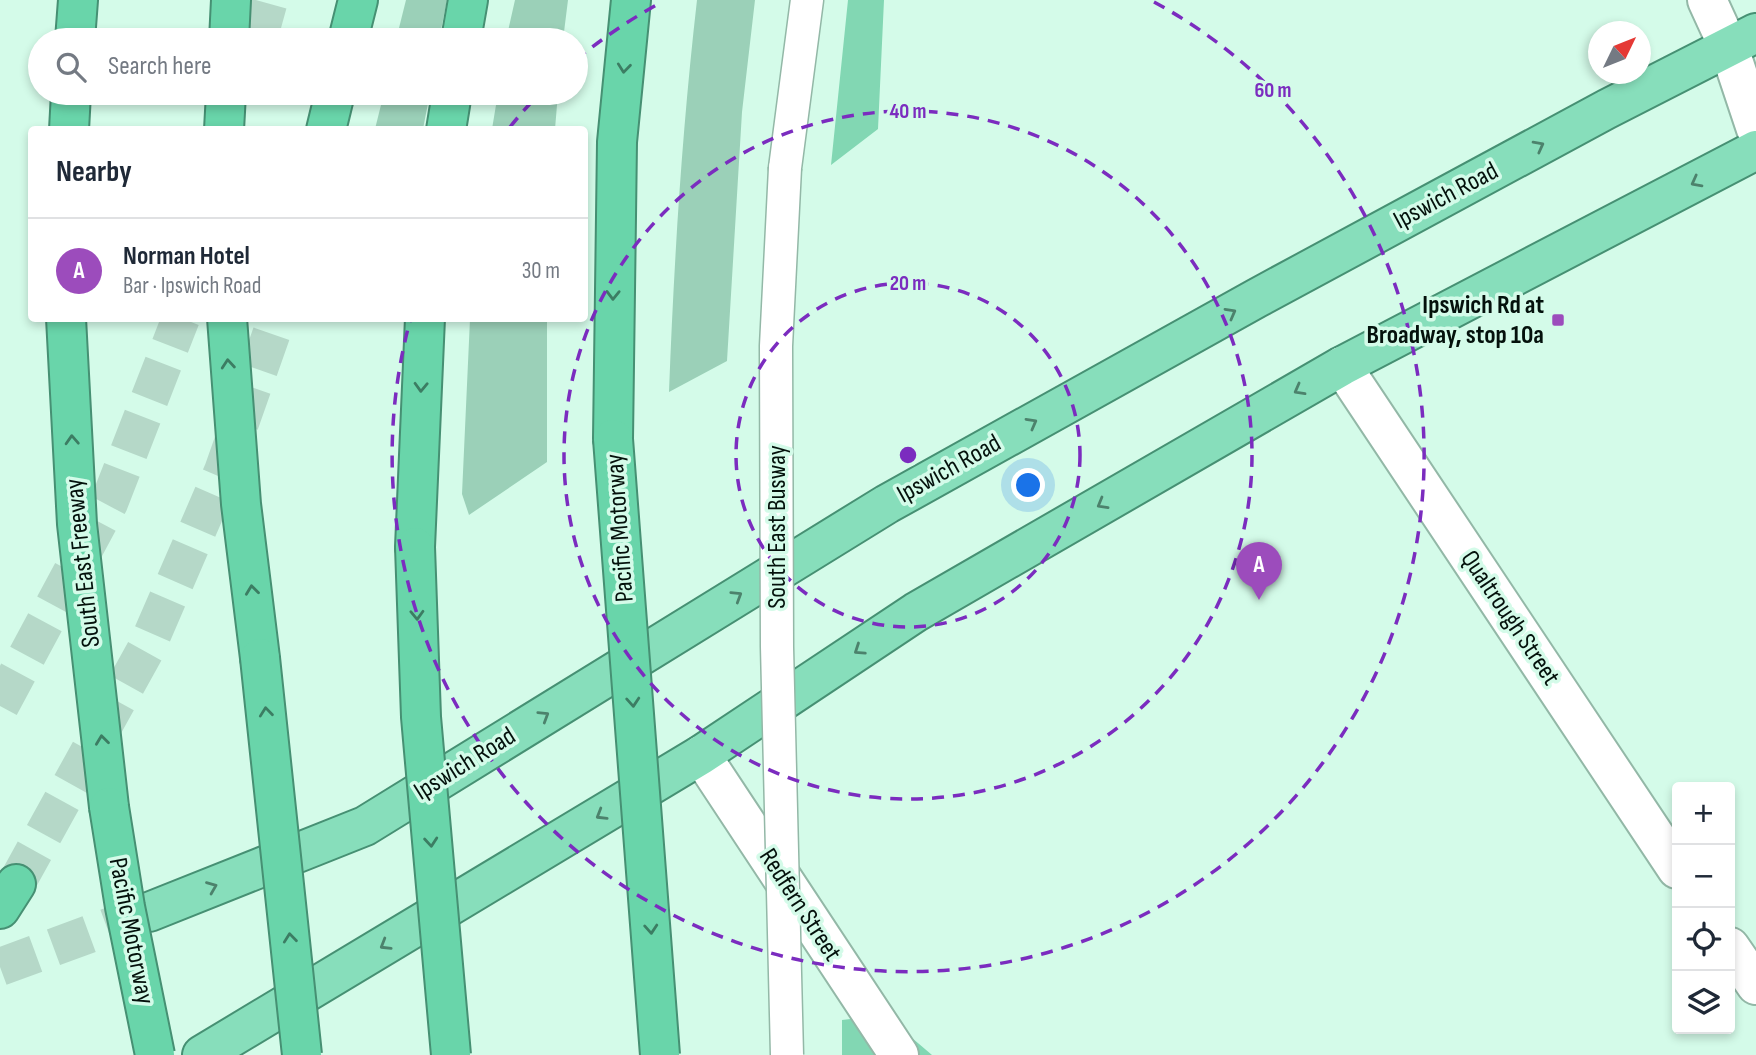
<!DOCTYPE html>
<html lang="en">
<head>
<meta charset="utf-8">
<style>
	body { margin:0; font-family:"Sofia Sans Condensed",sans-serif; background:#f2f2f3; color:#1f2937 }
	.controls { position:absolute; right:21px; bottom:21px; display:grid; overflow:hidden; border-radius:7px; box-shadow:0 4px 10px #0003 }
	.controls button { width:63px; height:63px; display:grid; place-items:center; padding:0; border:0; border-bottom:2px solid #e0e1e3; background:#fff; color:#1f2937; font:35px sans-serif }
	.compass { position:absolute; left:1588px; top:21px; width:63px; height:63px; border-radius:50%; background:#fff; box-shadow:0 4px 10px #0003; rotate:47deg }
	.you { position:absolute; left:1029px; top:486px; width:24px; height:24px; margin:-18px; border:5px solid #fff; border-radius:50%; background:#1a73e8; box-shadow:0 0 0 10px #1a73e833 }
	.badge { display:grid; place-items:center; width:46px; height:46px; border-radius:50%; background:#9c4cbc; color:#fff; font-size:23px; font-weight:700 }
	.pin { position:absolute; translate:-50% -58px; filter:drop-shadow(0 2px 4px #0008) }
	.pin::after { content:''; position:absolute; top:37px; width:24px; height:21px; background:inherit; clip-path:polygon(0 0,100% 0,50% 100%) }
	.list { margin:0; padding:0; list-style:none }
	h2 { display:flex; justify-content:space-between; align-items:center; height:91px; margin:0; padding:0 28px; font-size:30px }
	h2 small { font-size:23px; font-weight:400; color:#747a83 }
	.list li { display:grid; grid-template-columns:46px 1fr auto; gap:21px; align-items:center; box-sizing:border-box; height:105px; padding:0 28px; border-top:2px solid #e0e1e3 }
	.list b { display:block; font-size:26px; white-space:nowrap }
	.list p { margin:0; font-size:23px; white-space:nowrap; color:#747a83 }
	.list em { font-size:23px; font-style:normal; color:#747a83 }
	.icon { flex:none; width:38px; height:38px; fill:none; stroke:currentColor; stroke-width:2; stroke-linecap:round; stroke-linejoin:round }
	.map { position:relative; flex:none; width:1756px; height:1055px; overflow:hidden }
	.search { position:absolute; background:#fff; box-shadow:0 4px 10px #0003; left:28px; top:28px; width:560px; height:77px; display:flex; align-items:center; gap:18px; box-sizing:border-box; padding:0 24px; border-radius:38px; color:#747a83; font-size:26px }
	.panel { position:absolute; background:#fff; box-shadow:0 4px 10px #0003; left:28px; top:126px; width:560px; height:196px; border-radius:7px }
	.map>svg:first-child { display:block }
	.green { fill:#9bd0b8 }
	.forest { fill:#82d7b3 }
	.lines { fill:none; stroke-linecap:round; stroke-linejoin:round }
	.trunk-tunnel { stroke:#b5d8c8; stroke-width:38; stroke-dasharray:38 19; stroke-linecap:butt }
	.motorway-tunnel { stroke:#b5d8c8; stroke-width:38; stroke-dasharray:38 19; stroke-linecap:butt }
	.service-casing { stroke:#93b8a7; stroke-width:35 }
	.minor-casing { stroke:#93b8a7; stroke-width:42 }
	.trunk-casing { stroke:#469073; stroke-width:42 }
	.motorway-casing { stroke:#469073; stroke-width:42 }
	.service { stroke:#fff; stroke-width:32 }
	.minor { stroke:#fff; stroke-width:38 }
	.trunk { stroke:#87debb; stroke-width:38 }
	.motorway { stroke:#69d5aa; stroke-width:38 }
	.service-bridge-casing { stroke:#93b8a7; stroke-width:35; stroke-linecap:butt }
	.motorway-bridge-casing { stroke:#469073; stroke-width:42; stroke-linecap:butt }
	.service-bridge { stroke:#fff; stroke-width:32 }
	.motorway-bridge { stroke:#69d5aa; stroke-width:38 }
	.oneway { stroke:#3c7d63 }
	.oneway2 { stroke:#4c826c }
	.ring { fill:none; stroke:#7b2cbf; stroke-width:3.5; stroke-dasharray:12 9 }
	.poi-dot { fill:#9c4cbc; stroke:#d4fbe9; stroke-width:2.5 }
	.labels { text-anchor:middle; dominant-baseline:central; stroke-width:7; stroke-linejoin:round; paint-order:stroke }
	.street-label { font-size:26px; fill:#04110c; stroke:#d4fbe9 }
	.poi-label { font-size:26px; font-weight:bold; fill:#04110c; stroke:#d4fbe9; text-anchor:end }
	.centre { fill:#7b2cbf; stroke:#d4fbe9; stroke-width:3.5 }
	.ring-label { font-size:21px; text-anchor:middle; font-weight:bold; fill:#7b2cbf; stroke:#d4fbe9; stroke-width:7; stroke-linejoin:round; paint-order:stroke }
</style>
</head>
<body>
<div class="map">
<svg width="1756" height="1055" viewBox="0 0 1756 1055">
	<rect width="100%" height="100%" fill="#d4fbe9"/>
	<path class="green" d="M406,0H447L439,40H396Z
		M515,0H568L563,40H506Z
		M697,0H755L742,112L727,361L669,392C674,261 682,131 697,0Z
		M384,93H430L423,129H375Z
		M498,93H558L555,129H492Z
		M470,319H547V462L469,515L462,494Z"/>
	<path class="forest" d="M848,0H884L878,129L831,165Z
		M885,1015L932,1055H842V1020Z"/>
	<g class="lines">
		<path class="trunk-tunnel" d="M0,967L149,912"/>
		<path class="motorway-tunnel" d="M258,40L269,0
			M0,706L109,503L181,318
			M16,884L146,649L223,471L277,318"/>
		<defs>
			<path id="service" d="M785,168L807,0"/>
			<path id="minor" d="M1707,0L1729,48L1756,129
				M1342,366L1677,869
				M701,755L899,1055
				M1730,947L1756,985"/>
			<path id="trunk" d="M149,912L365,826L887,504L1257,298L1607,109L1756,33
				M202,1055L701,755L916,612L1342,366L1756,150"/>
			<path id="motorway" d="M75,40L78,0
				M229,40L231,0
				M348,40L358,0
				M461,40L468,0
				M69,130L71,93
				M224,130L226,93
				M326,130L335,93
				M446,130L452,93
				M66,318L77,524L109,807
				M227,318L241,504L260,658
				M613,439L617,142L631,0
				M415,547L425,318
				M0,909L16,884"/>
		</defs>
		<use href="#service" class="service-casing"/>
		<use href="#minor" class="minor-casing"/>
		<use href="#trunk" class="trunk-casing"/>
		<use href="#motorway" class="motorway-casing"/>
		<use href="#service" class="service"/>
		<use href="#minor" class="minor"/>
		<use href="#trunk" class="trunk"/>
		<use href="#motorway" class="motorway"/>
		<defs>
			<path id="service-bridge" d="M785,168L776,346L777,647L787,1055"/>
			<path id="motorway-bridge" d="M613,439L660,1055
				M415,547L421,717L451,1055
				M260,658L302,1055
				M109,807L125,907L155,1055"/>
		</defs>
		<use href="#service-bridge" class="service-bridge-casing"/>
		<use href="#motorway-bridge" class="motorway-bridge-casing"/>
		<use href="#service-bridge" class="service-bridge"/>
		<use href="#motorway-bridge" class="motorway-bridge"/>
	</g>
	<defs><path id="oneway-chevron" d="M-2-3.5L2.5 0L-2 3.5" fill="none" stroke-width="1.6" stroke-linecap="round" stroke-linejoin="round" transform="scale(1.75)"/></defs>
	<g class="oneway">
		<use href="#oneway-chevron" transform="translate(624 68) rotate(96)"/>
		<use href="#oneway-chevron" transform="translate(613 295) rotate(91)"/>
		<use href="#oneway-chevron" transform="translate(228 364) rotate(-95)"/>
		<use href="#oneway-chevron" transform="translate(421 387) rotate(92)"/>
		<use href="#oneway-chevron" transform="translate(72 440) rotate(-93)"/>
		<use href="#oneway-chevron" transform="translate(252 590) rotate(-97)"/>
		<use href="#oneway-chevron" transform="translate(417 615) rotate(88)"/>
		<use href="#oneway-chevron" transform="translate(633 702) rotate(86)"/>
		<use href="#oneway-chevron" transform="translate(266 712) rotate(-96)"/>
		<use href="#oneway-chevron" transform="translate(102 740) rotate(-97)"/>
		<use href="#oneway-chevron" transform="translate(431 842) rotate(85)"/>
		<use href="#oneway-chevron" transform="translate(651 929) rotate(86)"/>
		<use href="#oneway-chevron" transform="translate(290 938) rotate(-96)"/>
	</g>
	<g class="oneway2">
		<use href="#oneway-chevron" transform="translate(1539 146) rotate(-28)"/>
		<use href="#oneway-chevron" transform="translate(1696 182) rotate(152)"/>
		<use href="#oneway-chevron" transform="translate(1231 313) rotate(-29)"/>
		<use href="#oneway-chevron" transform="translate(1299 390) rotate(151)"/>
		<use href="#oneway-chevron" transform="translate(1032 423) rotate(-29)"/>
		<use href="#oneway-chevron" transform="translate(1102 504) rotate(150)"/>
		<use href="#oneway-chevron" transform="translate(737 596) rotate(-32)"/>
		<use href="#oneway-chevron" transform="translate(859 650) rotate(146)"/>
		<use href="#oneway-chevron" transform="translate(544 716) rotate(-32)"/>
		<use href="#oneway-chevron" transform="translate(601 815) rotate(149)"/>
		<use href="#oneway-chevron" transform="translate(212 887) rotate(-22)"/>
		<use href="#oneway-chevron" transform="translate(385 945) rotate(149)"/>
	</g>
	<g class="ring">
		<circle cx="908" cy="455" r="172"/>
		<circle cx="908" cy="455" r="344"/>
		<path d="M510 127A516 516 0 0 1 540 93M576 60A516 516 0 0 1 662 2M1154 2A516 516 0 1 1 410 321"/>
	</g>
	<rect class="poi-dot" x="1551" y="313" width="14" height="14" rx="3.5"/>
	<g class="labels">
		<g class="street-label">
			<text transform="translate(1446 196) rotate(-28)">Ipswich Road</text>
			<text transform="translate(949 469) rotate(-29)">Ipswich Road</text>
			<text transform="translate(777 527) rotate(-90)">South East Busway</text>
			<text transform="translate(620 528) rotate(-94)">Pacific Motorway</text>
			<text transform="translate(83 563) rotate(-96)">South East Freeway</text>
			<text transform="translate(1510 618) rotate(56)">Qualtrough Street</text>
			<text transform="translate(465 764) rotate(-32)">Ipswich Road</text>
			<text transform="translate(800 905) rotate(57)">Redfern Street</text>
			<text transform="translate(131 931) rotate(79)">Pacific Motorway</text>
		</g>
		<g class="poi-label">
			<text x="1544" y="305">Ipswich Rd at<tspan x="1544" dy="30">Broadway, stop 10a</tspan></text>
		</g>
	</g>
	<circle cx="908" cy="455" r="10" class="centre"/>
	<g class="ring-label">
		<text x="1273" y="97">60 m</text>
		<text x="908" y="118">40 m</text>
		<text x="908" y="290">20 m</text>
	</g>
</svg>
<div class="controls">
<button>+</button>
<button>−</button>
<button><svg class="icon" aria-label="locate" viewBox="0 0 24 24"><circle cx="12" cy="12" r="6"/><path d="M12 2v4M12 18v4M2 12h4M18 12h4"/></svg></button>
<button><svg class="icon" aria-label="layers" viewBox="0 0 24 24"><path d="M12 4l9 5-9 5-9-5zM3 14l9 5 9-5"/></svg></button>
</div>
<svg class="compass" viewBox="-18 -18 36 36"><path d="M0-13l5 13h-10z" fill="#e53935"/><path d="M0 13l5-13h-10z" fill="#747a83"/></svg>
<div class="you"></div>
<div class="pin badge" style="left:1259px;top:600px">A</div>
<div class="search"><svg class="icon" aria-label="search" viewBox="0 0 24 24"><circle cx="10" cy="10" r="6"/><path d="M15 15l6 6"/></svg>Search here</div>
<section class="panel">
<h2>Nearby<small></small></h2>
<ul class="list">
<li><span class="badge">A</span><div><b>Norman Hotel</b><p>Bar · Ipswich Road</p></div><em>30 m</em></li>
</ul>
</section>
</div>
</body>
</html>
